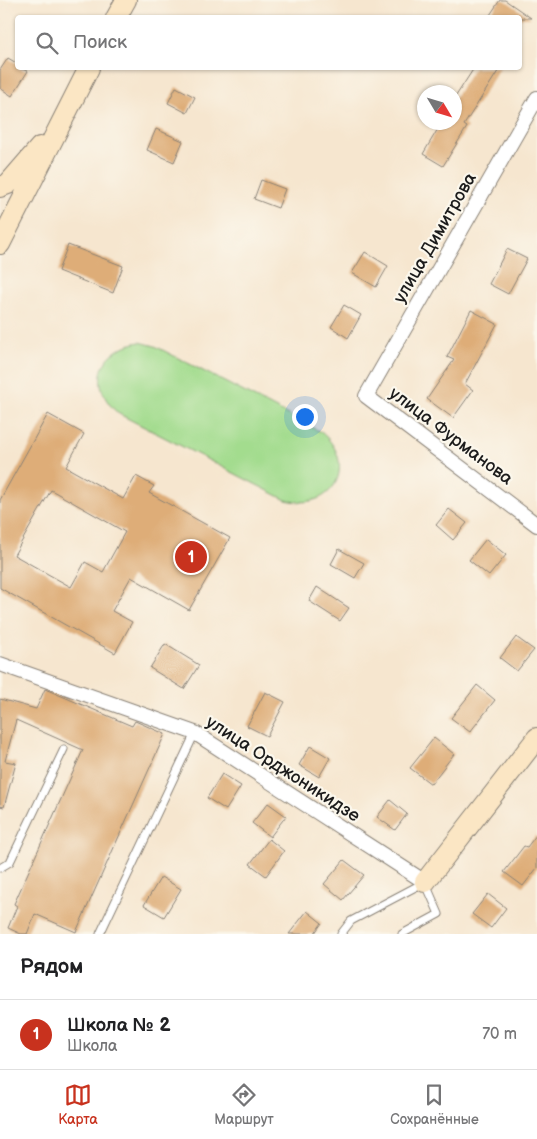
<!DOCTYPE html>
<html lang="ru">
<head>
<meta charset="utf-8">
<style>
	body { margin:0; font-family:"Balsamiq Sans",sans-serif; background:#f6f6f6; color:#202124 }
	.compass { position:absolute; left:417px; top:85px; width:45px; height:45px; border-radius:50%; background:#fff; box-shadow:0 1px 4px #0004; rotate:128deg }
	.you { position:absolute; left:304px; top:416px; width:18px; height:18px; margin:-12px; border:4px solid #fff; border-radius:50%; background:#1a73e8; box-shadow:0 0 0 8px #1a73e833 }
	.badge { display:grid; place-items:center; width:32px; height:32px; border-radius:50%; background:#c8321e; color:#fff; font-size:16px; font-weight:700 }
	.pin { position:absolute; translate:-50% -50%; border:2px solid #fff; box-shadow:0 1px 5px #0006 }
	.list { margin:0; padding:0; list-style:none }
	h2 { display:flex; justify-content:space-between; align-items:center; height:65px; margin:0; padding:0 20px; font-size:21px }
	h2 small { font-size:16px; font-weight:400; color:#757577 }
	.list li { display:grid; grid-template-columns:32px 1fr auto; gap:15px; align-items:center; box-sizing:border-box; height:70px; padding:0 20px; border-top:1px solid #e0e0e0 }
	.list b { display:block; font-size:19px; white-space:nowrap }
	.list p { margin:0; font-size:16px; white-space:nowrap; color:#757577 }
	.list em { font-size:16px; font-style:normal; color:#757577 }
	.icon { flex:none; width:28px; height:28px; fill:none; stroke:currentColor; stroke-width:2; stroke-linecap:round; stroke-linejoin:round }
	.map { position:relative; flex:none; width:537px; height:934px; overflow:hidden }
	.search { position:absolute; background:#fff; box-shadow:0 1px 4px #0004; left:15px; right:15px; top:15px; height:55px; display:flex; align-items:center; gap:12px; box-sizing:border-box; padding:0 18px; border-radius:5px; color:#757577; font-size:19px }
	.sheet { height:135px; background:#fff }
	nav { display:flex; justify-content:space-around; align-items:center; box-sizing:border-box; height:70px; border-top:1px solid #e0e0e0; background:#fff; font-size:14px; color:#757577 }
	nav a { display:grid; justify-items:center; gap:2px }
	nav .on { color:#c8321e }
	.map>svg:first-child { display:block }
	.green { fill:#a3dc8e; stroke:#607c55 }
	.building { fill:#dead78; fill-rule:evenodd }
	.lines { fill:none; stroke-linecap:round; stroke-linejoin:round }
	.lane-casing { stroke:#898176; stroke-width:9 }
	.street-casing { stroke:#898176; stroke-width:16 }
	.secondary-casing { stroke:#898176; stroke-width:22 }
	.lane { stroke:#fff; stroke-width:7 }
	.street { stroke:#fff; stroke-width:14 }
	.secondary { stroke:#fbe6c4; stroke-width:20 }
	.labels { text-anchor:middle; dominant-baseline:central; stroke-width:4.5; stroke-linejoin:round; paint-order:stroke }
	.street-label { font-size:18px; fill:#1c1c1c; stroke:#fbf7ec }
</style>
</head>
<body>
<div class="map">
<svg width="537" height="934" viewBox="0 0 537 934">
	<rect width="100%" height="100%" fill="#fbf7ec"/>
	<filter id="ink" filterUnits="userSpaceOnUse"><feTurbulence type="fractalNoise" baseFrequency=".02" numOctaves="2"/><feDisplacementMap in="SourceGraphic" scale="10" xChannelSelector="R" yChannelSelector="G"/><feConvolveMatrix kernelMatrix="1 2 1 2 8 2 1 2 1" color-interpolation-filters="sRGB"/></filter>
	<filter id="wash" filterUnits="userSpaceOnUse"><feTurbulence type="fractalNoise" baseFrequency=".0096" numOctaves="4" result="noise"/><feDisplacementMap in="SourceGraphic" scale="20" xChannelSelector="R" yChannelSelector="G"/><feGaussianBlur stdDeviation="1.12" result="paint"/><feColorMatrix in="noise" values="0 0 0 0 0 0 0 0 0 0 0 0 0 0 0 0 0 1.4 0 .05"/><feComposite in="paint" operator="in"/></filter>
	<g filter="url(#wash)">
		<rect width="100%" height="100%" fill="#f6e6cf"/>
		<path class="green" d="M140,342L155,346L321,432C359,464 334,512 286,500L119,414C87,387 98,349 140,342Z"/>
		<g id="blocks">
			<path class="building" d="M500,0H505L531,18H488Z
				M8,58L18,64V68L28,71L12,96L0,88V70Z
				M474,68H500L464,125L467,127L443,166L423,154L442,122H454V99Z
				M176,87L195,97L187,113L168,103Z
				M156,129L183,141L174,162L147,150Z
				M261,180L285,189L278,208L254,199Z
				M68,245L123,266L113,293L58,271Z
				M507,249L527,259L508,294L489,284Z
				M365,252L388,266L376,287L352,273Z
				M344,305L361,315L348,338L331,327Z
				M471,310L497,324L465,384L473,390L453,418L427,399L454,360L447,357Z
				M48,414L84,434L66,467L123,499L136,476L154,486L149,493L230,538L189,610L131,577L112,611L132,622L115,653L0,588V500ZM51,490L125,532L103,572L85,562L71,587L14,555Z
				M449,509L467,523L453,540L436,525Z
				M486,539L506,555L489,576L469,560Z
				M339,549L364,563L355,578L331,564Z
				M317,587L349,608L340,621L309,601Z
				M516,637L534,650L517,671L500,658Z
				M165,644L199,665L184,689L150,668Z
				M477,685L495,700L470,732L451,718Z
				M45,689L132,726L135,721L165,734L76,932L35,914L27,934H21L8,928L17,906L14,904L83,750L16,720L5,761L16,763L4,807L0,806V699L36,709Z
				M265,692L285,702L267,736L247,726Z
				M434,738L454,754L431,784L410,768Z
				M310,746L330,758L319,777L299,765Z
				M222,774L241,786L226,810L207,798Z
				M390,800L407,814L395,830L377,817Z
				M268,803L286,816L270,837L252,823Z
				M537,834V868L523,886L504,872L524,846L527,847Z
				M269,839L284,851L266,876L250,864Z
				M344,860L364,875L343,900L324,884Z
				M161,877L181,889L164,917L144,905Z
				M488,894L506,908L491,928L472,914Z
				M307,911L322,923L314,934H289Z"/>
		</g>
	</g>
	<g filter="url(#ink)">
		<use href="#blocks" fill-opacity="0" stroke="#898176" stroke-width="1"/>
		<g class="lines">
			<defs>
				<path id="lane" d="M0,868L10,862L64,749
					M100,934L195,733
					M341,934L351,921L425,882L439,914L402,934"/>
				<path id="street" d="M537,98L366,396L537,525
					M0,664L195,733L425,882"/>
				<path id="secondary" d="M116,18L126,0
					M0,187L8,184L40,147
					M0,244L89,68
					M425,882L537,738"/>
			</defs>
			<use href="#lane" class="lane-casing"/>
			<use href="#street" class="street-casing"/>
			<use href="#secondary" class="secondary-casing"/>
			<use href="#lane" class="lane"/>
			<use href="#street" class="street"/>
			<use href="#secondary" class="secondary"/>
		</g>
	</g>
	<g class="labels">
		<g class="street-label">
			<text transform="translate(435 238) rotate(-60)">улица Димитрова</text>
			<text transform="translate(451 436) rotate(37)">улица Фурманова</text>
			<text transform="translate(283 769) rotate(33)">улица Орджоникидзе</text>
		</g>
	</g>
</svg>
<svg class="compass" viewBox="-18 -18 36 36"><path d="M0-13l5 13h-10z" fill="#e53935"/><path d="M0 13l5-13h-10z" fill="#757577"/></svg>
<div class="you"></div>
<div class="pin badge" style="left:191px;top:557px">1</div>
<div class="search"><svg class="icon" aria-label="search" viewBox="0 0 24 24"><circle cx="10" cy="10" r="6"/><path d="M15 15l6 6"/></svg>Поиск</div>
</div>
<section class="sheet">
<h2>Рядом<small></small></h2>
<ul class="list">
<li><span class="badge">1</span><div><b>Школа № 2</b><p>Школа</p></div><em>70 m</em></li>
</ul>
</section>
<nav>
<a class="on"><svg class="icon" aria-label="map" viewBox="0 0 24 24"><path d="M3 6l6-2 6 2 6-2v14l-6 2-6-2-6 2zM9 4v14M15 6v14"/></svg>Карта</a>
<a><svg class="icon" aria-label="directions" viewBox="0 0 24 24"><path d="M12 3l9 9-9 9-9-9zM9 14v-3h6M13 9l2 2-2 2"/></svg>Маршрут</a>
<a><svg class="icon" aria-label="saved" viewBox="0 0 24 24"><path d="M7 4h10v16l-5-4-5 4z"/></svg>Сохранённые</a>
</nav>
</body>
</html>
